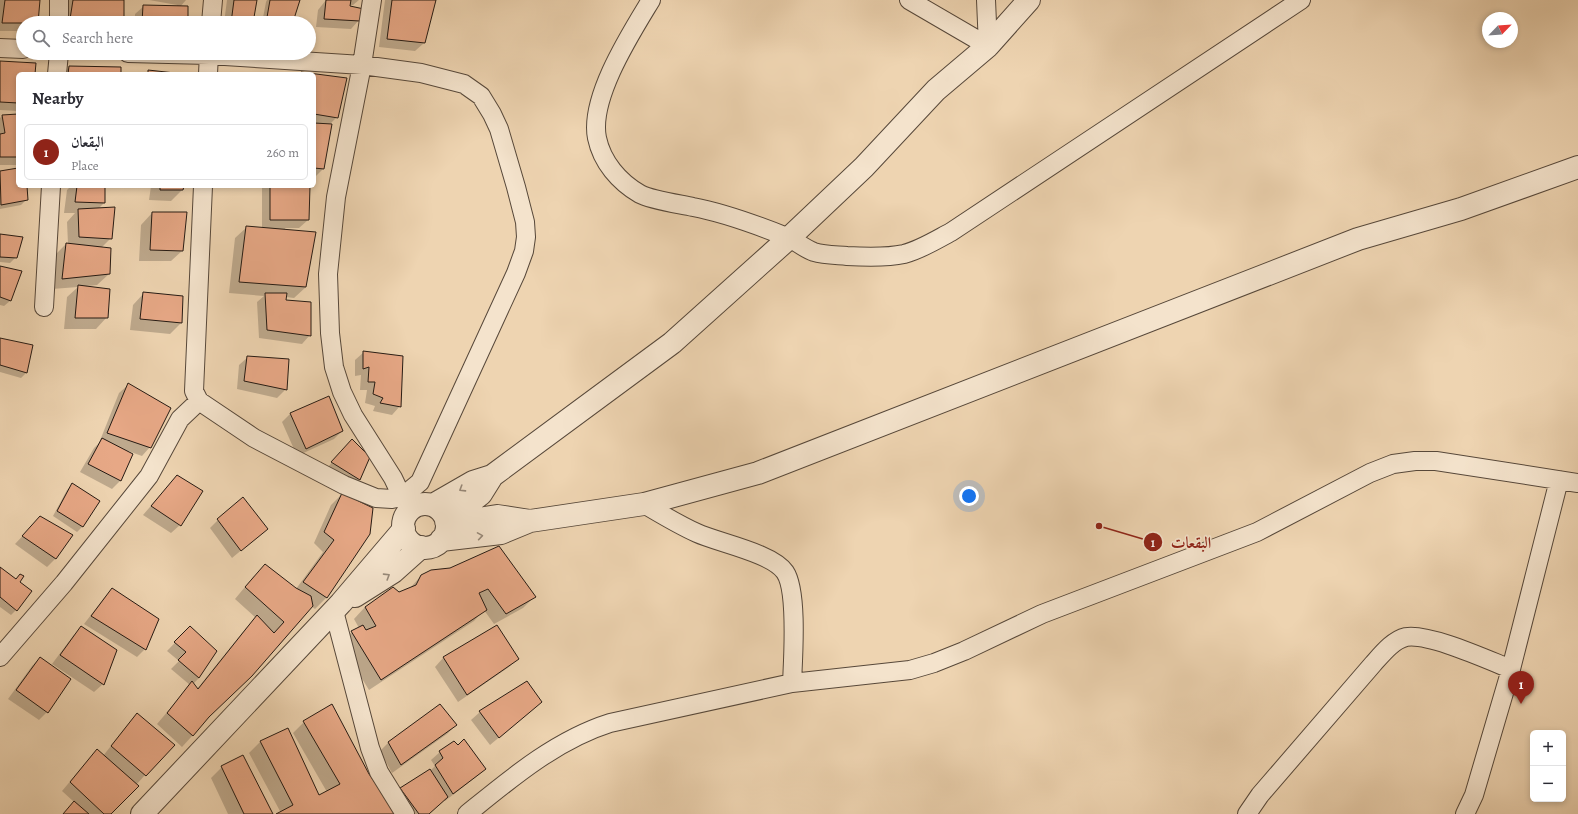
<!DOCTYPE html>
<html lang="en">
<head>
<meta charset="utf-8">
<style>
	body { margin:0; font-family:Alegreya,Amiri,serif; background:#f2f2f3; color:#2b2b33 }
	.controls { position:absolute; right:12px; bottom:12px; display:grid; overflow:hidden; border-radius:6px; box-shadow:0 2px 6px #0003 }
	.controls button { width:36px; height:36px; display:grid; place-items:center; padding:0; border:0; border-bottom:1px solid #e1e1e2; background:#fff; color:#2b2b33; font:20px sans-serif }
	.compass { position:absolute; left:1482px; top:12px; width:36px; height:36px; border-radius:50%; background:#fff; box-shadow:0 2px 6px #0003; rotate:65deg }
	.you { position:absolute; left:969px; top:496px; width:14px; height:14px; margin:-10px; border:3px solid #fff; border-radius:50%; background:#1a73e8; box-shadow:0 0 0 6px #1a73e833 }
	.badge { display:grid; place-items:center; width:26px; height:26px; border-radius:50%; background:#8f2418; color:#fff; font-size:13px; font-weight:700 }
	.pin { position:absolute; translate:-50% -33px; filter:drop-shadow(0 1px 2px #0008) }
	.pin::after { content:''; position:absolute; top:21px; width:14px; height:12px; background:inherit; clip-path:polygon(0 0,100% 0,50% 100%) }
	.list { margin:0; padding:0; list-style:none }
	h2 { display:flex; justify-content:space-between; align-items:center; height:52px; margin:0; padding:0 16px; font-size:17px }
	h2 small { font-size:13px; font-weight:400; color:#7c7c81 }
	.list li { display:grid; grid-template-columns:26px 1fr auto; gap:12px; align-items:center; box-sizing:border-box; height:56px; margin:0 8px 8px; padding:0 8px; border:1px solid #e1e1e2; border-radius:6px }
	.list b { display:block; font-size:15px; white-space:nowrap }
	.list p { margin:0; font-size:13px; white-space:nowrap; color:#7c7c81 }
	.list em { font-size:13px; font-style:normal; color:#7c7c81 }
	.icon { flex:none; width:22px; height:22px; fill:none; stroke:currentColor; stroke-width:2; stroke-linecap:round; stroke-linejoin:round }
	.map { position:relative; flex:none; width:1578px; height:814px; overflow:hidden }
	.search { position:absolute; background:#fff; box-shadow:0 2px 6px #0003; left:16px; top:16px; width:300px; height:44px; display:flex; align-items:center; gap:10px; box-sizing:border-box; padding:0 14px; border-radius:22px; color:#7c7c81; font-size:15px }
	.panel { position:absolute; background:#fff; box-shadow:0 2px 6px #0003; left:16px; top:72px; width:300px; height:116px; border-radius:6px }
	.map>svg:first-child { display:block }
	.shadow { fill:#0003 }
	.building { fill:#e7a886; stroke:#251a13 }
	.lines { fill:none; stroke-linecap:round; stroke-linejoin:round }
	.minor-casing { stroke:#57483a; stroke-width:20 }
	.tertiary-casing { stroke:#57483a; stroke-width:24 }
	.minor { stroke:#f4e3cc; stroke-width:18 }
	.tertiary { stroke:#f4e3cc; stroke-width:22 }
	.oneway { stroke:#978979 }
	.leader { fill:none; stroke:#8f2418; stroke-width:1.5 }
	.callout-dot { fill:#8f2418; stroke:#f4e3cc; stroke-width:1.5 }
	.mark-label { font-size:12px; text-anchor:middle; font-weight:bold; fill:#fff }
	.callout-label { font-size:16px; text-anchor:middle; font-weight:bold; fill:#8f2418; stroke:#f4e3cc; stroke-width:3; stroke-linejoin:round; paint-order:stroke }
</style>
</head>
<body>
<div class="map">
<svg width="1578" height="814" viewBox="0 0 1578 814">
	<rect width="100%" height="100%" fill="#eed4b1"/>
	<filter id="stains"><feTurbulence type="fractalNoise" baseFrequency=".005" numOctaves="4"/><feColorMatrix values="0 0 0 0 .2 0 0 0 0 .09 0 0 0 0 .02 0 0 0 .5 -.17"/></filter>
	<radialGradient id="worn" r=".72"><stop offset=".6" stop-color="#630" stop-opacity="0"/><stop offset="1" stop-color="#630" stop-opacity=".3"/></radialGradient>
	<path class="shadow" d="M0,0H39L36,23H23V31H0Z
		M67,0H123V23H62Z
		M149,0H186L180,7L187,23H135V14L144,6L177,7V5Z
		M227,0H256L252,23H224Z
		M267,0H299L292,22L262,23L266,2Z
		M326,0H359L353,5L347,6L359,20L351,29L316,27L318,10Z
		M385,0H435L424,43L415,51L379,47Z
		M0,62L34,74H18V111L0,110Z
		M69,67L120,74H63Z
		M314,75L337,117L329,125L323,169L315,177Z
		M18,115V165H0V118L2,116Z
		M18,169V186H26L27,199L21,205L0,209V172Z
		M71,186H104V203L98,209L111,238L101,248L109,274L97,285L87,286L107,317L96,329H64L67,297L78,287L52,289L55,255L66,244H68L67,222L75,213H64L67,190Z
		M151,186H183L182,190L171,201L149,200Z
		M264,186H309L308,220L299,228H285L306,287L294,298L286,297L285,301L310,335L302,344L259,338L257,302L264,296L229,293L235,238L247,227L262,228V188Z
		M152,213L183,250L171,261H139L141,225Z
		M0,235L16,257L10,263L0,262Z
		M0,267L21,272L10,301L4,306L0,305Z
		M144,293L182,297L181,323L170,334L130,330L133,305Z
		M0,339L26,373L21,378L0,372Z
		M364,352L400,406L392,415L373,411L375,406L365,403L367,390H360L361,375L355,376V360Z
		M248,357L286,389L277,398L237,389L239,365Z
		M128,385L150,447L142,456L128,451L127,452L132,455L120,481L112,489L80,472L94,448L99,443L119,393Z
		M290,414L342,431L334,439L297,456L282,422Z
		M347,446L359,479L354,484L327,468Z
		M72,485L99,501L82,527L77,532L53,516L67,490Z
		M169,485L180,525L171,533L143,515Z
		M342,494L369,534L326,598L315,609L311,606L182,747L157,724L190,685L171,669L179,661L167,651L190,627L199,678L193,684L197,689L246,628L256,618L235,599L254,576L296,589L323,552L314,543L331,505Z
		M218,520L267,529L232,558L210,528Z
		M32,526L56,558L47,567L15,544Z
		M0,568L16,610L11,615L0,607Z
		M421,576L534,597L523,608L494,624L484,610L474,621L369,690L340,643L352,632L359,628L354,619L365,607L392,588L399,593L409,589Z
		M113,589L145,649L137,657L84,624L104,598Z
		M497,626L518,659L509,667L458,702L435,667L443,658Z
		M81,628L103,684L94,692L52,664L73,636Z
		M40,658L47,712L39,720L8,699L32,666Z
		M440,706L456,725L447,734L392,773L380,751L388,743Z
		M532,710L490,745L471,720L480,712Z
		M137,714L145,775L110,814H63L74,802L62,791L89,759L103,756L129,723Z
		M304,722L368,774L278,814L281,813L249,753L260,742L318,796L327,792L293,733Z
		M440,752L485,769L476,777L445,801L444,800L429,814H404L392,797L401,789L430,771L435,766L431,760Z
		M222,767L272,814H228L211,778Z"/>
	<path class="building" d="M5,0H40L38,23H2Z
		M73,0H124V23H90L89,20L70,19Z
		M234,0H257L253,23H231Z
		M270,0H300L293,22L266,23Z
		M326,0H351L350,6L364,9L360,21L324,19Z
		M392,0H436L425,43L387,39Z
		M143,5L188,6V23H142Z
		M0,61L36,63L35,74H18V103L0,102Z
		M69,66L121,67V74H68Z
		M148,70L184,74H148Z
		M301,72L347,78L338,118L314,114V74H300Z
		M18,114V157H0V134L5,133L2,115Z
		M314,123L332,124L324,169L314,168Z
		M18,168V186H27L28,200L1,205L0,171Z
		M77,186H105V203L75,202Z
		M160,186H184L183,190H160Z
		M270,186H310L309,220H270Z
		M115,207L112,239L79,237L78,209Z
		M152,212H187L183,251L150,250Z
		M246,226L316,232L306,287L239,282Z
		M0,234L23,237L17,258L0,257Z
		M66,243L111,248L110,274L62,279Z
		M0,266L22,271L11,301L0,297Z
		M78,285L110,289L108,318H75Z
		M143,292L183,296L182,323L140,319Z
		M265,293H287L286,300L311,302V336L267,330Z
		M0,338L33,345L27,373L0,365Z
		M363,351L403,356L401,407L380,403L383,398L373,394L375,382H368L369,367L363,369Z
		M247,356L289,359L287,390L244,381Z
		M128,383L171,408L151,448L107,433Z
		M329,396L343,431L306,449L290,413Z
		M102,438L133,454L121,481L88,464Z
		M352,439L370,457L360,480L331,462Z
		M177,475L203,491L181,526L151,506Z
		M72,483L100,501L83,527L57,511Z
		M342,493L373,508L370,534L327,598L303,582L334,540L324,532Z
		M243,497L268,529L241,551L217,519Z
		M40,516L73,535L56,559L22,536Z
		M499,546L536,597L506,614L488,589L479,593L487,610L381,680L351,631L363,625L366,630L376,626L365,607L393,587L399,592L416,585L421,575L431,570L450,568Z
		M265,564L296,588L311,596L313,606L252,676L209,717L193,736L167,713L192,681L198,689L257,615L274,633L284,622L245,587Z
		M0,567L16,579L20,574L24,576L20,582L32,591L17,611L0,597Z
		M112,588L159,619L146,650L91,616Z
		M497,625L519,659L467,695L443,657Z
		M81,626L117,650L104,685L60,655Z
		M190,626L217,651L199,678L178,660L186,652L174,642Z
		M40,657L71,679L48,713L16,690Z
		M527,681L542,702L499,738L479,711Z
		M332,704L369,774L397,814H276L293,805L260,741L288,728L319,795L340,784L303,721Z
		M440,704L457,725L401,765L388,742Z
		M137,713L175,745L146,776L111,746Z
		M464,739L486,769L453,794L435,765L443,758L439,751L454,741L458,745Z
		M97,749L139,786L111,814H104L70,782Z
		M243,755L273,814H244L221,766Z
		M430,769L448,797L429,814H419L400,788Z
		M74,801L89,814H63Z"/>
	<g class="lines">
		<defs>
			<path id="minor" d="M372,0L362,65L336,197L328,274L330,333L334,367L342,392L353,415L393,478L402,497L410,510
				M651,0C631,33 589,98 597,138C602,162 619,182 640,194C651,200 679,204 693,207C725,213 757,225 787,237C796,241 805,249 814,252C824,255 836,255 847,256C865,257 886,258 904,254C920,250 936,240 951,232L1301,0
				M909,0L988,46
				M986,0L988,46
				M59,23V0
				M211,23L213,0
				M0,48L23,49
				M128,53L209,55L362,65L421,73L464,84L481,96L492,114L499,129L516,187L525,222L526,237L524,251L516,273L420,482L402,497L392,499L376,498L344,485L254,438L199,401
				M57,74L59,53
				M208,74L209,53
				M44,307L51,186
				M644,504C661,514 679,525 697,533C719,543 772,553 785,572C798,591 793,659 792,683
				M334,611L370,748L379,772L405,814
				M0,657L64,583L149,476L180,419L199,401L194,391L203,186
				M467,814C510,779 556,740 610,723L792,683L910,670L934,663L964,651L1042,614L1257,532L1370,473L1393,464L1415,461H1436L1578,483
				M1247,814L1260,795L1373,664C1382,654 1393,640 1406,637C1429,633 1488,660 1511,669
				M1465,814L1474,795L1511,669L1559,480"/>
			<path id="tertiary" d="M403 526a22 22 0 1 1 44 0a22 22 0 1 1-44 0Z
				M433,505L473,482L492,476L672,343L789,238L864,167L936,90L988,46L1029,0
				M446,521L481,494L491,478
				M447,524L497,516L530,521
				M441,540L501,533L530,521L644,504L758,473L1358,239L1461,209L1578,167
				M355,596L393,572L421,547
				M142,814L341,603L404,529"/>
		</defs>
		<use href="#minor" class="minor-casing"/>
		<use href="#tertiary" class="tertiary-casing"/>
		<use href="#minor" class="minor"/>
		<use href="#tertiary" class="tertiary"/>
	</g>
	<defs><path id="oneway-chevron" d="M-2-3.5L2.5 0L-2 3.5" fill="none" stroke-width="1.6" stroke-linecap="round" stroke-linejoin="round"/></defs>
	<g class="oneway">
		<use href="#oneway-chevron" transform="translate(462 489) rotate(148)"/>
		<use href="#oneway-chevron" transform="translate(480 536) rotate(-9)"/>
		<use href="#oneway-chevron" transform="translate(387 576) rotate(-32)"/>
	</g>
	<path class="leader" d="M1099 526L1153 542"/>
	<g class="callout-dot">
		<circle cx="1099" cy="526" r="4"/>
		<circle cx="1153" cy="542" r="10"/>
	</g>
	<g class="mark-label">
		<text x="1153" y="547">1</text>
	</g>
	<g class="callout-label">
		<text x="1191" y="548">البقعات</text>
	</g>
	<rect width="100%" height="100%" filter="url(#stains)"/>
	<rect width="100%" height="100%" fill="url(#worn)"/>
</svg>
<div class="controls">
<button>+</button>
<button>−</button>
</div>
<svg class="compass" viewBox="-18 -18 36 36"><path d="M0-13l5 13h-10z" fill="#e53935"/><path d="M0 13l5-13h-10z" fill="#7c7c81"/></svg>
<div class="you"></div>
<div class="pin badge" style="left:1521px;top:704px">1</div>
<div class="search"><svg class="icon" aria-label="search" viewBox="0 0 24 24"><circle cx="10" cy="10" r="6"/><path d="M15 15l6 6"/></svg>Search here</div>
<section class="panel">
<h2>Nearby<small></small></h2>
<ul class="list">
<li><span class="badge">1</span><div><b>البقعان</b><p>Place</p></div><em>260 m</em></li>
</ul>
</section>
</div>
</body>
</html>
